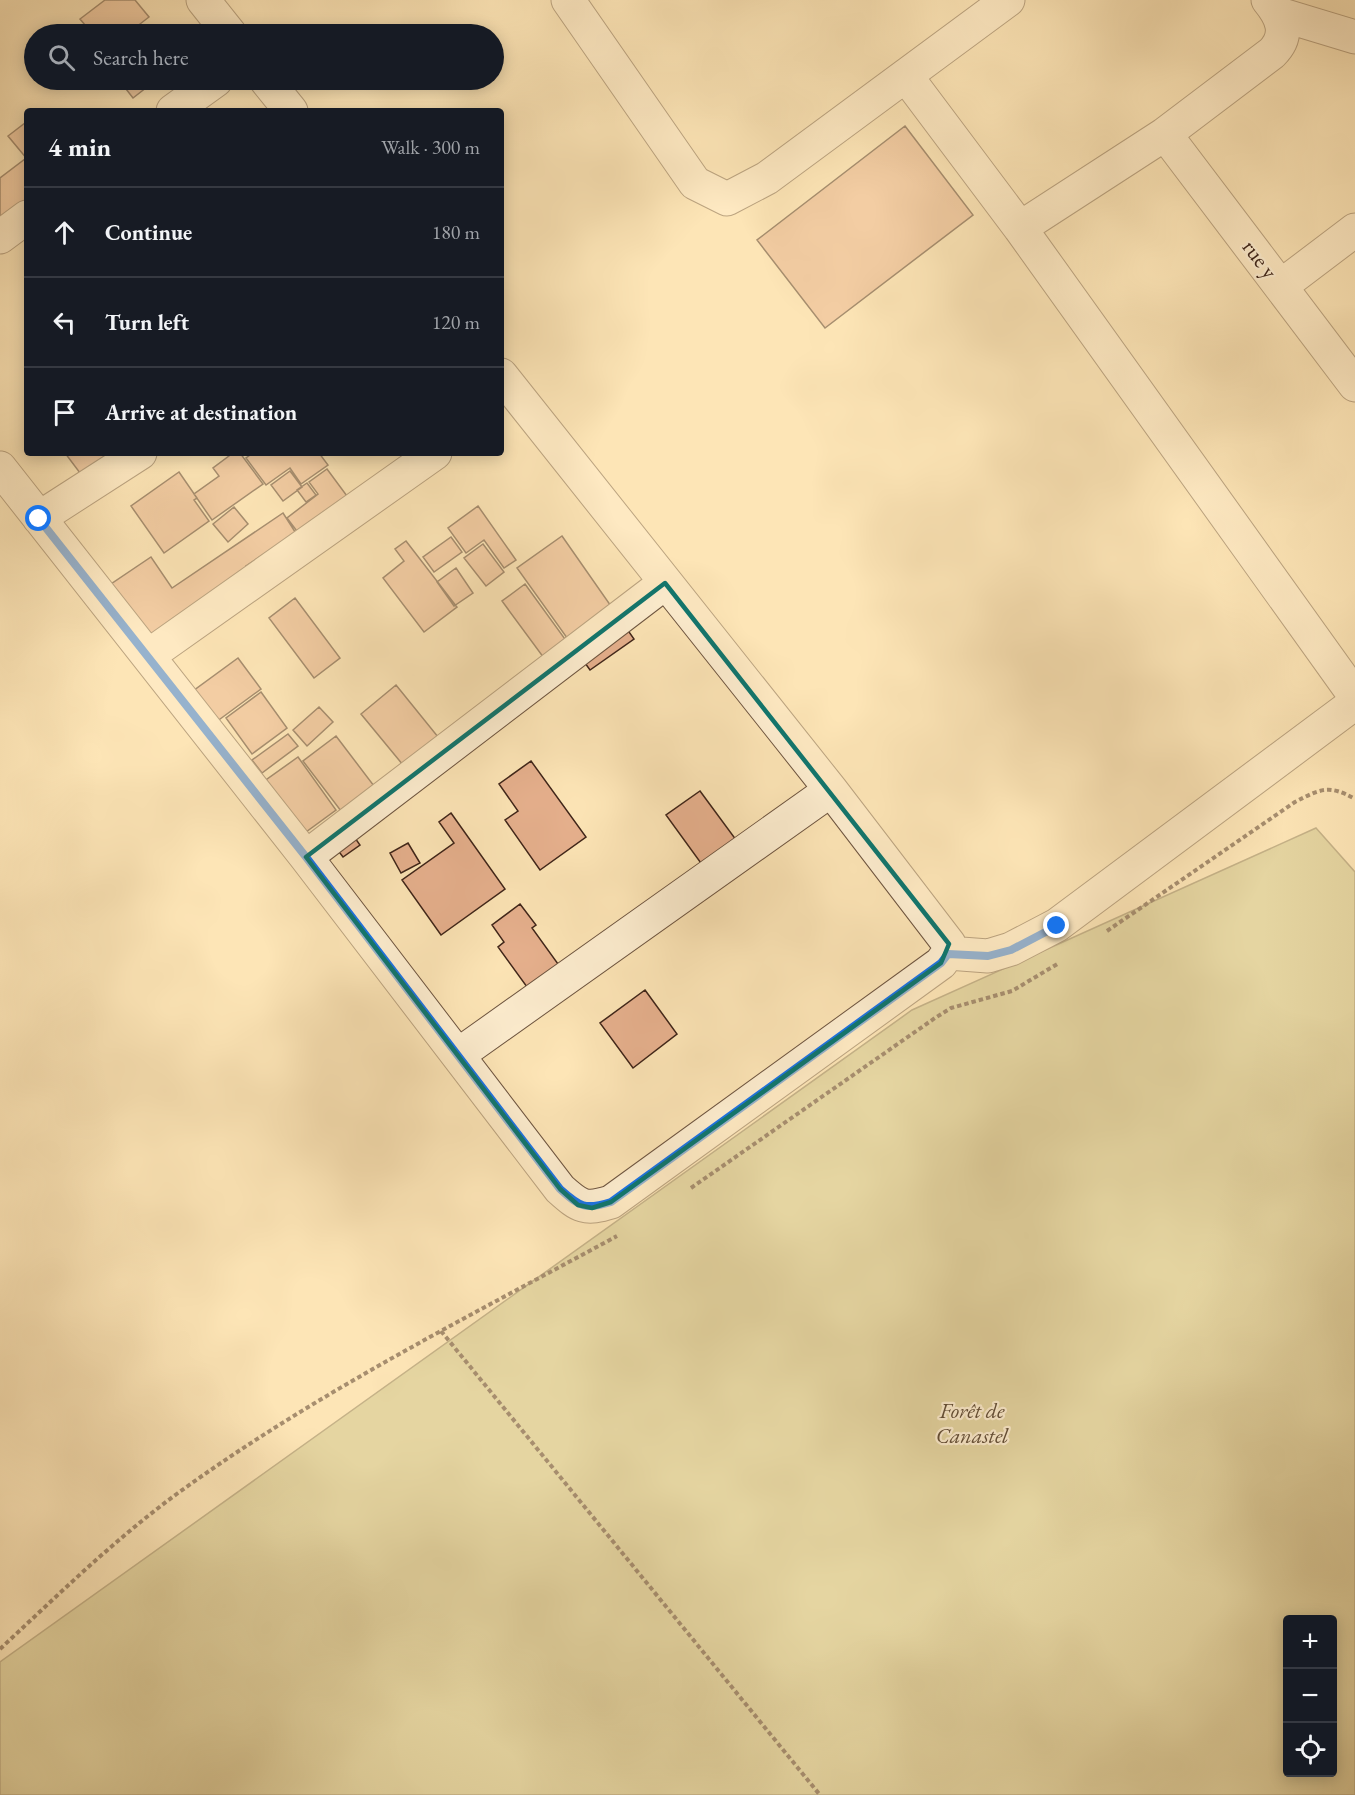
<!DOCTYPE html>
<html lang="en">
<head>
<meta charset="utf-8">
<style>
	body { margin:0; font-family:"EB Garamond",serif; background:#242831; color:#f1f3f6 }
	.controls { position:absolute; right:18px; bottom:18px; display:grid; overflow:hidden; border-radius:6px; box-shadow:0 3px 15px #0003 }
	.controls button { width:54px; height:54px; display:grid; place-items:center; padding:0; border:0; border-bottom:2px solid #363941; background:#171b24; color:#f1f3f6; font:30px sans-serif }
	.stop { position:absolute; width:18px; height:18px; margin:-14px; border:4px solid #1a73e8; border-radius:50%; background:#fff }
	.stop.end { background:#1a73e8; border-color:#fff; box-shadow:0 2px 6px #0008 }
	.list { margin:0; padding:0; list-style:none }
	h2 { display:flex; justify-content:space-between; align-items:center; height:78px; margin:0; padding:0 24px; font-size:26px }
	h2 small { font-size:20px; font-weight:400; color:#9ea1a6 }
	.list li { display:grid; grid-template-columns:39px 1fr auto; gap:18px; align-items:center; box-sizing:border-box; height:90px; padding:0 24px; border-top:2px solid #363941 }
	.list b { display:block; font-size:22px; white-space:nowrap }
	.list em { font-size:20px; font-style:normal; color:#9ea1a6 }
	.icon { flex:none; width:33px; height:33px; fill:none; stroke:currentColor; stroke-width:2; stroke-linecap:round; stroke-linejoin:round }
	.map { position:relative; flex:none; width:1355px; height:1795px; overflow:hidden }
	.search { position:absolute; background:#171b24; box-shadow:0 3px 15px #0003; left:24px; top:24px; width:480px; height:66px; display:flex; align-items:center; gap:15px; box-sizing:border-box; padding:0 21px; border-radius:33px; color:#9ea1a6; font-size:22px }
	.panel { position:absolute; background:#171b24; box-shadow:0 3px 15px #0003; left:24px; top:108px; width:480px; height:348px; border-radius:6px }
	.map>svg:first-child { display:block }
	.green { fill:#c7c288; stroke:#837450; stroke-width:1.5; fill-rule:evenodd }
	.building { fill:#e6b08d; stroke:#3f2519; stroke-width:1.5 }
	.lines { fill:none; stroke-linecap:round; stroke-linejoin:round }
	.minor-casing { stroke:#6e5540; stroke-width:35 }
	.path { stroke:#3f2519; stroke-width:4; stroke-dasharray:4.5 3; stroke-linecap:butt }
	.minor { stroke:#feeed0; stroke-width:33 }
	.route { stroke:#1a73e8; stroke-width:8 }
	.marked { fill:none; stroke:#0f766e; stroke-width:4.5; stroke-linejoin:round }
	.labels { text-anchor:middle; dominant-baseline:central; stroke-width:4.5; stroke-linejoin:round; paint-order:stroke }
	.street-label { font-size:22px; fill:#3f2519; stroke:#feeed0 }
	.park-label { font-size:22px; font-style:italic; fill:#614c35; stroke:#feeed0 }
</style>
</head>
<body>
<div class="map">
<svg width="1355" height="1795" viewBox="0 0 1355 1795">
	<rect width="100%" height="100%" fill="#fde5b6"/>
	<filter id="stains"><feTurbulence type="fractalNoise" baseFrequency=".00333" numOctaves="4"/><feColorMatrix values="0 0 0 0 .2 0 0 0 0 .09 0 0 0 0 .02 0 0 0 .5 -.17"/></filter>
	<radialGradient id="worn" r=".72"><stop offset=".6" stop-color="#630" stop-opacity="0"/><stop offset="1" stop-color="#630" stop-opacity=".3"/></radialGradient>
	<path class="green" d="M1316,828L1355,872V1795H0V1662L912,1010ZM1288,1620H1332V1772H1288Z"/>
	<path class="building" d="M105,0H135L149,17L127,34H88L91,32L80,19Z
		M119,80H156L133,98Z
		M25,123L27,125V159L8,136Z
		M905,126L973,215L825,328L757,240Z
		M25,159L27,230L0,227V178Z
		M65,453H117L86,481Z
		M233,453H240L263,484L212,520L194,494L219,476L213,468Z
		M253,453H319L328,465L301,484L290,468L266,485L246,458Z
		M327,469L364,519L315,555L287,518L318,494L309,482Z
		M290,471L302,487L283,501L271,485Z
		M179,472L197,498L194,500L209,521L164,553L131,506Z
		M307,483L316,495L306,502L297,490Z
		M478,506L516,560L504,568L484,540L466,553L448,528Z
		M234,507L248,524L228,542L213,524Z
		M283,513L308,552H267L246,566L257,581L152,652L108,586L151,557L172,588Z
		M562,536L634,639L590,670L517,568Z
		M451,537L462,552L434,572L423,557Z
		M406,541L457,607L424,632L383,578L404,561L395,549Z
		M483,544L504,572L486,586L464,558Z
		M456,568L473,593L454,606L437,582Z
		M525,584L578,657L555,673L502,601Z
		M295,598L340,658L314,678L269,618Z
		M238,658L261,689L216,722L193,691Z
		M396,685L447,748L422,788L361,714Z
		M261,692L287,728L252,754L226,718Z
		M319,707L333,722L307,746L293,730Z
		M288,734L298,746L262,773L252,760Z
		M336,736L390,807L357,832L303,761Z
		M298,757L336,810L295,840L256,787Z
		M531,761L586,837L540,870L505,820L518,811L499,784Z
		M700,791L745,852L711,877L666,815Z
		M451,813L505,889L441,935L402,880L454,843L439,822Z
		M338,814L360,845L343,857L320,827Z
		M408,843L420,863L401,873L390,853Z
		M520,904L536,925L532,928L566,975L535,998L498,947L504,942L492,925Z
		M645,990L677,1034L633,1068L600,1023Z"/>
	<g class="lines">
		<defs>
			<path id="minor" d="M203,0L230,34
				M568,0L695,183L727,199L767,178L1008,0
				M1279,14L1355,37
				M906,76L1020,228L1355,696
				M266,80L291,111
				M173,111L216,80
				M1165,134L1355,385
				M1020,228L1165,134L1272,53C1290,35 1282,17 1268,0
				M0,237L27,217
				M1281,286L1355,230
				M0,468L306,857L560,1189C580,1207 585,1210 611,1202L941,963L948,953L949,944L831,790L501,375
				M39,518L140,453
				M148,656L435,453
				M306,857L665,583
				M948,953L988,956L1011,949L1057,925L1355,703
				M458,1055L831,790"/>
		</defs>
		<use href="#minor" class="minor-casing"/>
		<path class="path" d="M1107,931L1295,802C1320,789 1329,784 1355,799
			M691,1188L935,1018L951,1008L1012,991L1059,963
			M441,1331L820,1795
			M0,1649C58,1595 114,1540 178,1493C316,1393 468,1317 617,1236"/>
		<use href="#minor" class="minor"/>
	</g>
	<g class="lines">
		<path class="route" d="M39,519L306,857L560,1189C580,1207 585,1210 611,1202L941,963L948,954L988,956L1011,950L1057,926"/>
	</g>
	<path d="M0 0H1355V1795H0ZM665,583L949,944L941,963L611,1202L592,1208L578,1205L560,1189L306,857Z" fill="#fde5b6" fill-opacity=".55" fill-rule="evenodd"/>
	<path class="marked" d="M665,583L949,944L941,963L611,1202L592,1208L578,1205L560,1189L306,857Z"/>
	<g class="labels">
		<g class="street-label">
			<text transform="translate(1260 259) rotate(53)">rue y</text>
		</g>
		<g class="park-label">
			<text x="972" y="1410">Forêt de<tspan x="972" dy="25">Canastel</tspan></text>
		</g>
	</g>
	<rect width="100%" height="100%" filter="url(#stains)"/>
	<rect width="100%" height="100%" fill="url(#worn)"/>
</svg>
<div class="controls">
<button>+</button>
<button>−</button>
<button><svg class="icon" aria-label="locate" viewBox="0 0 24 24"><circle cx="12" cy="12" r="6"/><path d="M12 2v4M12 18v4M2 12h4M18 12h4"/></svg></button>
</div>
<div class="stop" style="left:39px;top:519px"></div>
<div class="stop end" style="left:1057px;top:926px"></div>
<div class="search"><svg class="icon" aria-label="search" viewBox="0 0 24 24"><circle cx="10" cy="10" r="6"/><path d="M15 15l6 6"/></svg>Search here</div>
<section class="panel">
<h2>4 min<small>Walk · 300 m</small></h2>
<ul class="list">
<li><svg class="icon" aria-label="ahead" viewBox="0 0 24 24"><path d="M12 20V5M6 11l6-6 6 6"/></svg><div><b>Continue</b></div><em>180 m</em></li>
<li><svg class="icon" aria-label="left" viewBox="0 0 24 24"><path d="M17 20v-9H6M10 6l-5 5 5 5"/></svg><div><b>Turn left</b></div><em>120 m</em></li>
<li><svg class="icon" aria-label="arrive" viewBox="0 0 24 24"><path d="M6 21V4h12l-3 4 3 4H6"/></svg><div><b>Arrive at destination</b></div></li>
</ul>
</section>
</div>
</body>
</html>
